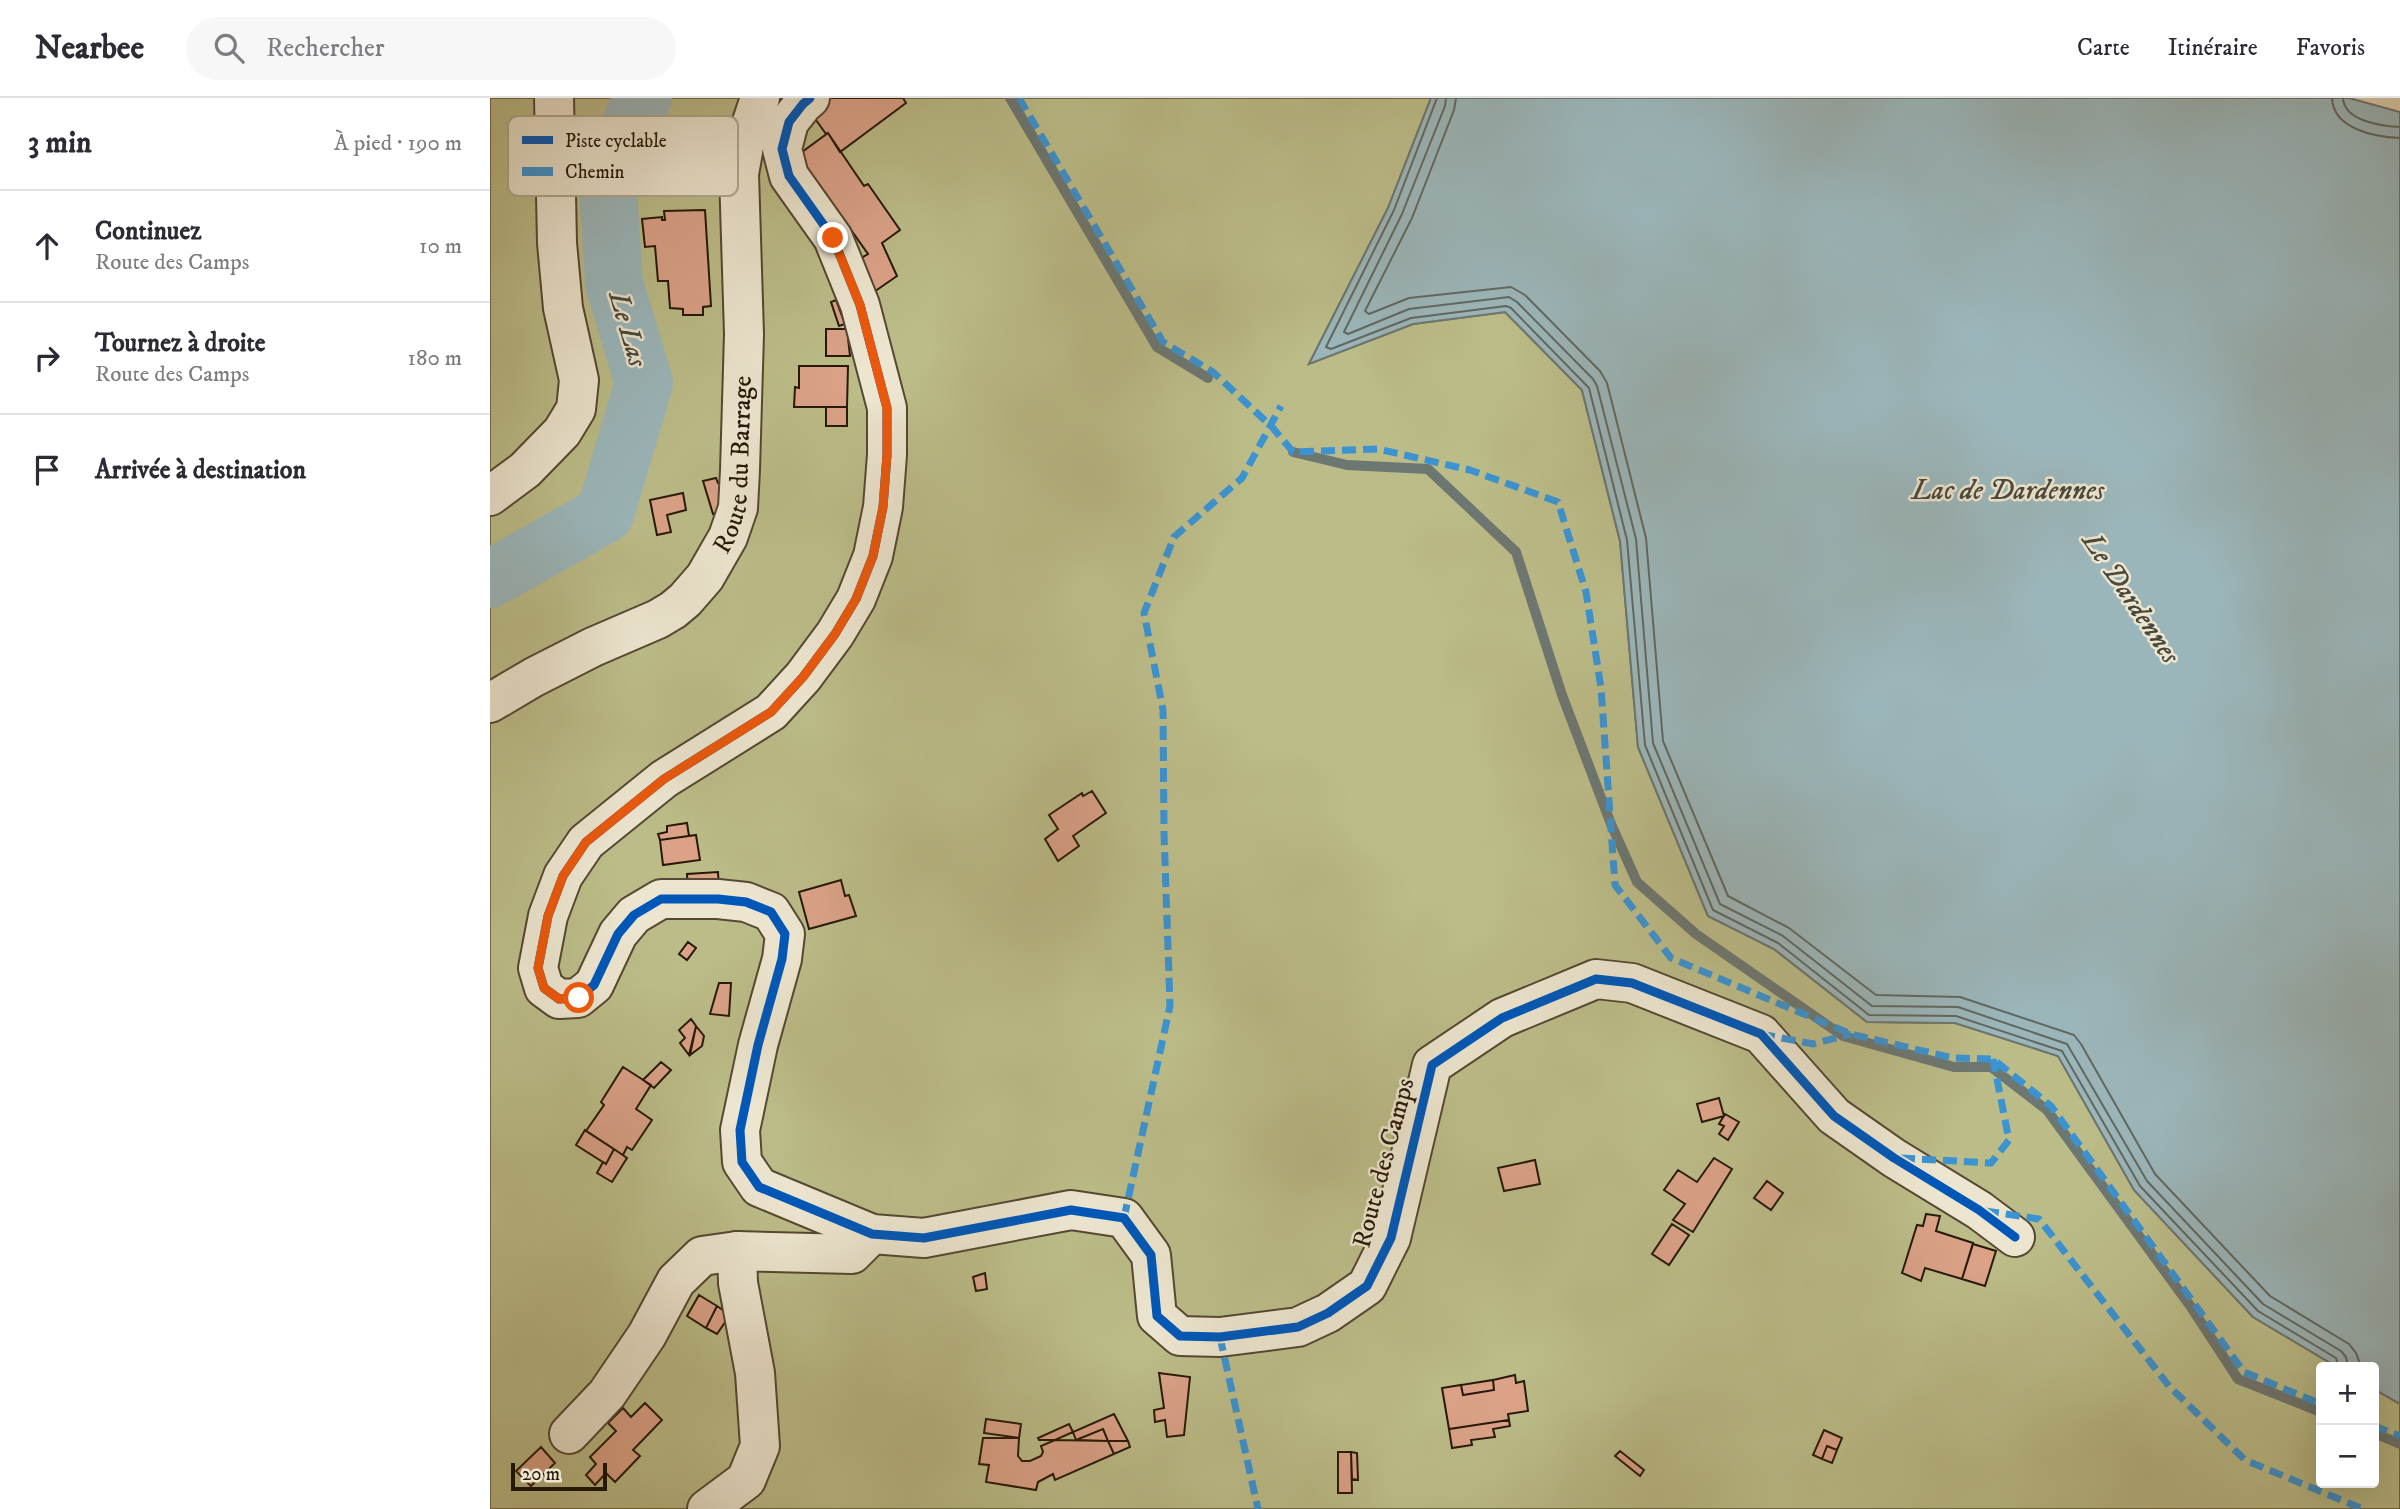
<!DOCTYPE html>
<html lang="fr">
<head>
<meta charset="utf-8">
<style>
	body { margin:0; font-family:"IM FELL DW Pica",serif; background:#f7f7f7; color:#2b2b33 }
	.controls { position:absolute; right:21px; bottom:21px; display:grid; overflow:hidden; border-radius:7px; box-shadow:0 7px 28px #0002 }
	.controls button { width:63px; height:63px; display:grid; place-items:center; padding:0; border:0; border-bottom:2px solid #e1e1e2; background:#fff; color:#2b2b33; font:35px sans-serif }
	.scale { position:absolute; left:21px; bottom:18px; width:96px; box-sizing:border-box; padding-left:7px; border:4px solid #271906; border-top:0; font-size:19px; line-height:24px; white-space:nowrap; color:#271906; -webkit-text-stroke:5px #ece5cf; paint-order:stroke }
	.stop { position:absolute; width:21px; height:21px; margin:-16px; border:5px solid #ea580c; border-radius:50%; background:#fff }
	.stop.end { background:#ea580c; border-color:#fff; box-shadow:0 2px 7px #0008 }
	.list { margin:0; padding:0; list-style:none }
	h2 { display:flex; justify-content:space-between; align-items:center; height:91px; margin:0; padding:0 28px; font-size:30px }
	h2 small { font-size:23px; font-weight:400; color:#7c7c81 }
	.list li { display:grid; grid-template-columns:46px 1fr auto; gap:21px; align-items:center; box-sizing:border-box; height:112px; padding:0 28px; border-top:2px solid #e1e1e2 }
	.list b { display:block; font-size:26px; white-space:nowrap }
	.list p { margin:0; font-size:23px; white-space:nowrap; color:#7c7c81 }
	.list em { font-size:23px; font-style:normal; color:#7c7c81 }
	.icon { flex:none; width:38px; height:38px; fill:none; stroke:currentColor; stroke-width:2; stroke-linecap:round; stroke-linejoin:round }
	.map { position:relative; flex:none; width:1910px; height:1411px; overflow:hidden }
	header { display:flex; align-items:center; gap:42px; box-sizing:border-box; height:98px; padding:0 35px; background:#fff; border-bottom:2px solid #e1e1e2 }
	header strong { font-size:33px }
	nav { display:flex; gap:38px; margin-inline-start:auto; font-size:24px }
	.search { width:490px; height:63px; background:#f7f7f7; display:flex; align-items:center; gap:18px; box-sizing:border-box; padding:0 24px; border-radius:38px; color:#7c7c81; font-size:26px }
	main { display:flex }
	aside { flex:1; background:#fff }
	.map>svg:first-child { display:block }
	.green { fill:#bbbc88; stroke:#716a47; stroke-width:2 }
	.water { fill:#9bb6ba; stroke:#6d7772; stroke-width:2 }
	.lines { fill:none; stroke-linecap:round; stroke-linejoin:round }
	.shore { stroke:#616860; stroke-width:2 }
	.stream { stroke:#6d7772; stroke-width:10 }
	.river { stroke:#9bb6ba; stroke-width:58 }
	.building { fill:#dba288; stroke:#271906; stroke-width:2 }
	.minor-casing { stroke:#564832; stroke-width:42 }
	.minor { stroke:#ece5cf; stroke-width:38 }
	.quiet { stroke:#3b93d1; stroke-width:7; stroke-dasharray:14 7; stroke-linecap:butt }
	.cycleway-casing { stroke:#ece5cf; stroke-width:13 }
	.cycleway { stroke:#0057b8; stroke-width:9 }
	.route { stroke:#ea580c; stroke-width:9 }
	.labels { text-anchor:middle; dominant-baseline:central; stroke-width:5; stroke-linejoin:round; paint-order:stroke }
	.street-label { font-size:26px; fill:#271906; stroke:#ece5cf }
	.water-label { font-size:28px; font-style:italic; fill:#4a483c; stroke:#ece5cf }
	.key { fill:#ece5cf; stroke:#b1a893; stroke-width:2 }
	.key-label { font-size:19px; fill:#271906 }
</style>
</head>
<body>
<header>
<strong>Nearbee</strong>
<div class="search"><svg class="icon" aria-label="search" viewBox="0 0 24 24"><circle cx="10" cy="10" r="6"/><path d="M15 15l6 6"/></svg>Rechercher</div>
<nav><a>Carte</a><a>Itinéraire</a><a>Favoris</a></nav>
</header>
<main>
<aside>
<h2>3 min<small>À pied · 190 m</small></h2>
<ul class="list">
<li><svg class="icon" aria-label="ahead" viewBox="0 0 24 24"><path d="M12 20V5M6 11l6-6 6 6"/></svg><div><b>Continuez</b><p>Route des Camps</p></div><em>10 m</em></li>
<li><svg class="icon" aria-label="right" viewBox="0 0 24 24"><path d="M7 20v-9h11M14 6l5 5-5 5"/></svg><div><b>Tournez à droite</b><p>Route des Camps</p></div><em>180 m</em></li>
<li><svg class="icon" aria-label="arrive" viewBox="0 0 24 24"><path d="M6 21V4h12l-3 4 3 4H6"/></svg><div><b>Arrivée à destination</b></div></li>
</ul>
</aside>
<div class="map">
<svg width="1910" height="1411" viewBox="0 0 1910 1411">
	<rect width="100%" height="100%" fill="#e1d7b5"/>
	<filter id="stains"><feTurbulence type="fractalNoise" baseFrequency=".00286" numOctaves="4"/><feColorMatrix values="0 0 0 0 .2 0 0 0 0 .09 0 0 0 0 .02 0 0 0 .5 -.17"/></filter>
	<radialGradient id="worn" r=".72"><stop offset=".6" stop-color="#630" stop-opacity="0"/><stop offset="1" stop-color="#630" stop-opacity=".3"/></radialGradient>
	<path class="green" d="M0,0H941L898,110L819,266L923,226L1015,214L1092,292L1130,443L1148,649L1218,818L1284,851L1377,924L1465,925L1568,958L1644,1092L1763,1219L1847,1269H1831V1385H1884V1291L1910,1306V1411H0Z"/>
	<path class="water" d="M941,0H1859L1910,14V1306L1884,1291V1269H1847L1763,1219L1644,1092L1568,958L1465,925L1377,924L1284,851L1218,818L1148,649L1130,443L1092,292L1015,214L923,226L819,266L898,110Z"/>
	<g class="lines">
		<path class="shore" d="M947,0L904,112L836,249L841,251L921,220L1016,208L1021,210L1099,290L1137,442L1155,647L1223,812L1288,845L1379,917L1466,918L1572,953L1650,1088L1768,1213L1846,1260L1849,1269
			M956,0L955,8L912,116L854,234L858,236L919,211L1019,199L1027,204L1103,281L1107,288L1146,441L1163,645L1230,806L1293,838L1382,908L1468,909L1577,946L1657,1083L1773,1206L1851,1253L1856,1259L1858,1269
			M966,0L964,12L922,120L875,213L879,216L919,200L1021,189L1035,197L1110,273L1117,285L1156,440L1173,643L1238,798L1299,830L1386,897L1470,899L1584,937L1591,946L1665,1076L1780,1198L1859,1246L1866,1255L1871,1269
			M1842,0C1843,31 1885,39 1910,40
			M1853,0C1854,23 1891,28 1910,29"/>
		<path class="stream" d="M520,0L667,249L718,280
			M803,354L857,367L938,371L1026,454L1072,597L1121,726L1147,784L1206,836L1353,938L1464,969H1501L1505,972L1557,1012L1701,1209L1748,1281L1831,1314
			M1884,1335L1910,1346"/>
		<path class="river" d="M0,481L115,416L154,285L124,185L117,74L153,0"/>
	</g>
	<path class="building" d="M338,0H413L416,5L350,54L338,35L336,36L321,15Z
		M338,35L374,88L378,86L410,132L392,145L407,178L381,196L368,162L378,156L308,57Z
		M215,112L221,208L213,209V217H193V211L180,210L178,183H168L165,148L155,149L152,121L172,119V122H175L174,113Z
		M346,202L355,226L349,228L341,204Z
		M336,231H357L360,258H336Z
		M309,268H358L357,309H304L305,289L309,290Z
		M336,309H357V328H336Z
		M226,380L228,385L235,383V413L223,416L213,383Z
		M193,395L196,412L177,417L181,434L167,437L160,402Z
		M602,693L616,715L583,738L589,748L568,763L555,741L568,731L559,717L592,695L593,698Z
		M197,725L199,738L170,742L168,736L177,734V728Z
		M206,737L210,762L173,767L170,742Z
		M228,774L229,791L198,792L197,776Z
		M351,782L355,798L359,797L366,818L319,831L309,794Z
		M198,844L206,850L197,862L189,856Z
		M229,885H241L239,918L220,916Z
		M201,921L206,928L199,957L190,945L195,940L189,932Z
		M206,928L214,938L212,948L200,957Z
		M171,964L181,972L164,990L153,982Z
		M133,969L161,987L146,1011L162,1022L142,1052L137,1049L133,1057L96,1033L114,1007L111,1004Z
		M1229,1000L1234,1018L1212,1024L1207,1006Z
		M1235,1016L1249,1024L1238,1042L1229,1036L1234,1028L1229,1026Z
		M95,1032L124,1051L116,1066L86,1047Z
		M124,1051L137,1060L122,1084L107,1075L113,1064L116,1066Z
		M1224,1060L1242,1071L1203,1134L1183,1122L1195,1106L1174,1092L1188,1072L1207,1084Z
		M1045,1062L1050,1086L1014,1093L1008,1070Z
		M1277,1083L1293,1095L1281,1112L1264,1100Z
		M1436,1116L1450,1118L1446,1133L1483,1145L1472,1181L1435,1170L1431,1183L1412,1175L1427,1127L1433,1128Z
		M1182,1126L1199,1137L1179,1167L1162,1156Z
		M1483,1146L1506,1153L1495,1188L1472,1181Z
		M495,1175L497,1191L486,1193L483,1179Z
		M209,1197L227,1208L216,1230L197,1218Z
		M227,1208L240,1217L227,1236L216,1230Z
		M669,1275L700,1279L694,1337L677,1339L675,1322L665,1324L664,1312L674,1310Z
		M1025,1277L1026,1285L1034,1283L1038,1313L1018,1316L1019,1322L959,1331L952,1290L971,1287L973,1297L1004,1292L1003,1282Z
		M1003,1282L1004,1292L973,1297L971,1287Z
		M155,1305L172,1322L143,1352L150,1358L125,1384L116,1375L105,1387L96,1377L106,1366L100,1359L126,1333L118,1325L133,1310L141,1319Z
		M624,1316L638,1343H618L613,1331L586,1342L583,1334Z
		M496,1321L531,1326L529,1340L494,1335Z
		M1019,1322L1020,1328L1003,1331L1005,1339L981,1342L982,1347L962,1350L959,1331Z
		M579,1326L583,1334L565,1342H549L548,1340Z
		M613,1331L618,1343L586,1342Z
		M1334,1332L1352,1340L1347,1352L1337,1348L1332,1361L1323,1357Z
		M493,1340H529L528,1358L532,1363H540L551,1358L553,1354L551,1348L565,1342L618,1343L624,1356L565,1382L563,1376L548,1384L546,1392L496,1384L499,1367L489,1366Z
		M618,1343H638L640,1349L624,1356Z
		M1337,1348L1347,1352L1342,1365L1332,1361Z
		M51,1349L65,1365L41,1388L26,1373Z
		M1130,1353L1154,1372L1150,1378L1125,1358Z
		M848,1354H861L862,1395H848Z
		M861,1354L867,1355L868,1382L862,1381Z"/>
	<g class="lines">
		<defs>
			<g id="minor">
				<path d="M320,0L313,6L299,24L292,51L299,78L343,140L370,207L397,310V357L393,409L383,458L366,501L345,536L313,579L281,614L174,681L96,744L73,778L58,818L48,870L54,890L69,901L88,900L104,887L128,836L144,817L171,801H228L256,804L281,814L295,836L292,861L268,947L250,1032L252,1064L269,1089L382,1136L434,1140L581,1112L634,1120L661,1157L667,1218L690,1238L730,1239L808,1229L838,1215L877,1188L901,1140L942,967L1012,920L1106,881L1142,885L1271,936L1344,1018L1404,1060L1489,1112L1525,1139"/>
				<path d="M0,398L35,372L72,334L86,311L89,282L73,210L67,145L64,0"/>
				<path id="s1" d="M0,605L44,579L103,549L168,521L183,512L195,502L215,479L238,439L248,410L250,372L254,236L249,76L254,48L270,0"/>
				<path d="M79,1336L117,1296L157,1237L186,1183L212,1158L247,1153"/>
				<path d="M217,1411L256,1382L270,1348L265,1275L248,1185L247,1153L362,1156L382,1136"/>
			</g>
		</defs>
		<use href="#minor" class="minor-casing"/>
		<use href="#minor" class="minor"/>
		<path class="quiet" d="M529,0L673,244L723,274L782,329L803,354L888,351L980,372L1068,404L1096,494L1111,590L1125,787L1181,860L1361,936L1463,960L1503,961L1561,1008L1754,1274L1831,1306
			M1271,936L1323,946L1361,936
			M1411,1060L1501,1065L1519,1042L1503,961
			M1495,1113L1549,1121L1679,1288L1755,1362L1873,1411
			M634,1120L680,908L674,735L673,612L654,515L684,439L752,380L791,308
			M730,1239L768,1411
			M1884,1328L1910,1338"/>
		<defs>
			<path id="cycleway" d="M320,0L313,6L299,24L292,51L299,78L343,140L370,207L397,310V357L393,409L383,458L366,501L345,536L313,579L281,614L174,681L96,744L73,778L58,818L48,870L54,890L69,901L88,900L104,887L128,836L144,817L171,801H228L256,804L281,814L295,836L292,861L268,947L250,1032L252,1064L269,1089L382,1136L434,1140L581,1112L634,1120L661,1157L667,1218L690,1238L730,1239L808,1229L838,1215L877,1188L901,1140L942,967L1012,920L1106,881L1142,885L1271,936L1344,1018L1404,1060L1489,1112L1525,1139"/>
		</defs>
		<use href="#cycleway" class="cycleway-casing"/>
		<use href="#cycleway" class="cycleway"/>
	</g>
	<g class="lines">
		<path class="route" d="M89,900L69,901L54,890L48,870L58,818L73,778L96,744L174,681L281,614L313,579L345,536L366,501L383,458L393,409L397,357V310L370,207L343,140"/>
	</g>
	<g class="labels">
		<g class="street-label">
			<text stroke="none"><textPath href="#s1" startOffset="371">Route du Barrage</textPath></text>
			<text transform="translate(894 1065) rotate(-75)">Route des Camps</text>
		</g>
		<g class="water-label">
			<text transform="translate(138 231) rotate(74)">Le Las</text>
			<text x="1518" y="392">Lac de Dardennes</text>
			<text transform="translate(1641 500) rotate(56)">Le Dardennes</text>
		</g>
	</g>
	<rect x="18" y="18" width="230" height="80" rx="10" class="key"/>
	<rect x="32" y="38" width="31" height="8" fill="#0057b8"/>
	<rect x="32" y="69" width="31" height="9" fill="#3b93d1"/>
	<g class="key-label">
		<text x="75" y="49">Piste cyclable</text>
		<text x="75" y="80">Chemin</text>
	</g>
	<rect width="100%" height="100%" filter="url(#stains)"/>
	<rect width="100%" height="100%" fill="url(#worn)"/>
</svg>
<div class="controls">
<button>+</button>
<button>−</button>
</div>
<div class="scale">20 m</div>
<div class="stop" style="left:89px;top:900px"></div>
<div class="stop end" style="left:343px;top:140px"></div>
</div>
</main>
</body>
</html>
